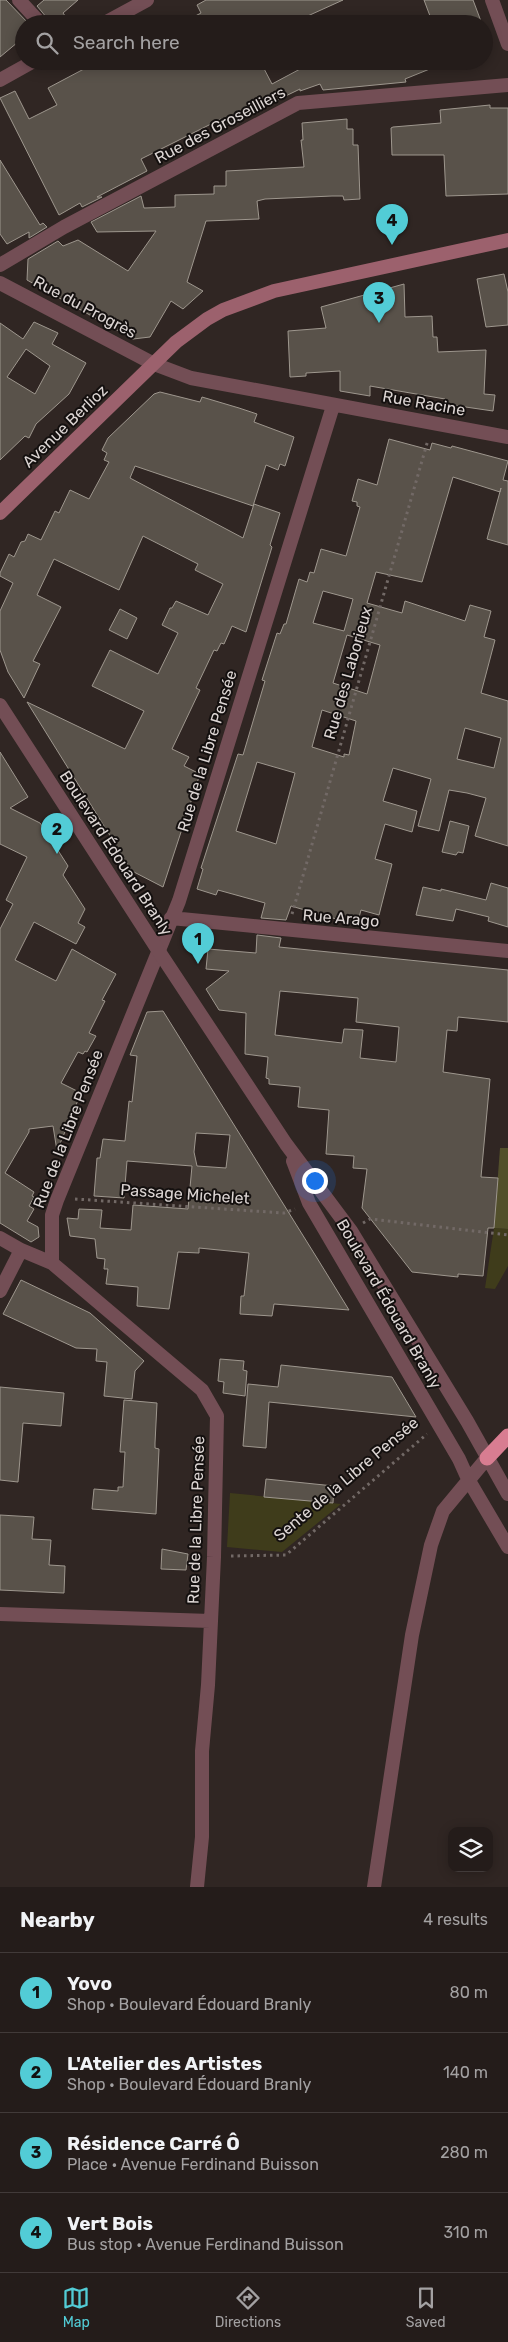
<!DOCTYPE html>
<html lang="en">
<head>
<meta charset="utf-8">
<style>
	body { margin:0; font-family:Rubik,sans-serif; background:#2c2523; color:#f1f3f6 }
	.controls { position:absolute; right:15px; bottom:15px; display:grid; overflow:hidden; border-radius:10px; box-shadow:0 2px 12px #0003 }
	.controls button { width:45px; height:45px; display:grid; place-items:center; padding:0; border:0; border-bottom:1px solid #413a39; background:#241c1a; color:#f1f3f6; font:25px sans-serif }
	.you { position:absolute; left:314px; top:1180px; width:18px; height:18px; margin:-12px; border:4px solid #fff; border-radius:50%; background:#1a73e8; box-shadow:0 0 0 8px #1a73e833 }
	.badge { display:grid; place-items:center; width:32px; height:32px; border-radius:50%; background:#52ccd6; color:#111; font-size:16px; font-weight:700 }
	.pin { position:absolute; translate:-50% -41px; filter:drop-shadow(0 1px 2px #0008) }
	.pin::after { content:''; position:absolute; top:26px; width:18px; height:15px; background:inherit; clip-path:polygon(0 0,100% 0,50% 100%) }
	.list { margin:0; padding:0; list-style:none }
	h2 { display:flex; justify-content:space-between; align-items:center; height:65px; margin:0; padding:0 20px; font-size:21px }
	h2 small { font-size:16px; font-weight:400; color:#a3a1a2 }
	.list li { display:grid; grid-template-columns:32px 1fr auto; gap:15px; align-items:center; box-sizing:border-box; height:80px; padding:0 20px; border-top:1px solid #413a39 }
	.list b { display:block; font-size:19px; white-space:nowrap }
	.list p { margin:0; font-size:16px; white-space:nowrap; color:#a3a1a2 }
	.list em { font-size:16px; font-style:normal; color:#a3a1a2 }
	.icon { flex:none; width:28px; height:28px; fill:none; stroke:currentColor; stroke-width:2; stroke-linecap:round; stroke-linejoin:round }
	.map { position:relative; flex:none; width:508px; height:1887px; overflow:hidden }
	.search { position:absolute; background:#241c1a; box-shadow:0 2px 12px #0003; left:15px; right:15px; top:15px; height:55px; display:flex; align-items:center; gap:12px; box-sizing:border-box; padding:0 18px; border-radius:28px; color:#a3a1a2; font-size:19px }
	.sheet { height:385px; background:#241c1a }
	nav { display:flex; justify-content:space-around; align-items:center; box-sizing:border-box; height:70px; border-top:1px solid #413a39; background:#241c1a; font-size:14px; color:#a3a1a2 }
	nav a { display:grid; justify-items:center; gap:2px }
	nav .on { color:#52ccd6 }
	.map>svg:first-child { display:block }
	.green { fill:#3f3c1b }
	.forest { fill:#524f2b }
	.building { fill:#59524a; stroke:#9e978e; fill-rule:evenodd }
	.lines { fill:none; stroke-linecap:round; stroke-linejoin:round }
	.path { stroke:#726966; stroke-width:3; stroke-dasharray:2.5 4; stroke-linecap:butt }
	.minor { stroke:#734e55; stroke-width:14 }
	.tertiary { stroke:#734e55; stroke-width:14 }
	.secondary { stroke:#9c616d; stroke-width:14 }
	.motorway { stroke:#d87d91; stroke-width:15 }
	.labels { text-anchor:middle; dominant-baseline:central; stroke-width:4; stroke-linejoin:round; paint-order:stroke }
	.street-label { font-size:16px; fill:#dcd5d3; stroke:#14100f }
</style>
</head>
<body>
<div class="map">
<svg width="508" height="1887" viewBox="0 0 508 1887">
	<rect width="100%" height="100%" fill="#302623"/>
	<path class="green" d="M494,1228L508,1229V1266L495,1289L485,1288Z
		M230,1493L341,1504L282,1552L227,1547Z"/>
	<path class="forest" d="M500,1148H508V1229L494,1228Z"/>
	<path class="building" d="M0,0H6L29,24H24V37L0,57Z
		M44,0H78L63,13L71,24H50L47,18L37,6Z
		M206,0H343L290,24H180L201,13L197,5Z
		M424,0H473L482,24H433Z
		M99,61H260L272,84L302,68L298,61L447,62L405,79L406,82L323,90L320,84L300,91V89L224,126L221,119L141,159L147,171L97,197H102L82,207L80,203L59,215L0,98L15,91L29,119L57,105L48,88Z
		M490,105V108H508V194L446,196L444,155H392L391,128L393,127L441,123L440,110Z
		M347,119V129H353V145H358L360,199L344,200L343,196H332L265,199L257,201L259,219L206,221L187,282L203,291L183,309L171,301L150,337L133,339L27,280L28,259L58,241L63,246L78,240L128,271L156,231L97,232L91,222L141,196L144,208L175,207V195L214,194V186H226V171L304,167L301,140H303L302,123Z
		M0,160L40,225L43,223L47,227L29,238V232L7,244L0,234Z
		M504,274L508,292V325L486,327L477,279Z
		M404,284L405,317L432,316L433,337H437L438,352L486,350L484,394L495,395L493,411L445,404V399L370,386V396L340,391V371L306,373V376L290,377L288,331L326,328L321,307Z
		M34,322L58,333L52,344L86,363L69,394L36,424L29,438L25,436L0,460V323L23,339ZM26,349L50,366L35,394L7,377Z
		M160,392L200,402L202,397L239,408L257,414L254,422L294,437L285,466L280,464L278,470L266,465L253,506L135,466L130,478L243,538L254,504L280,513L270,545L272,547L246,632L232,626L224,644L221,643L217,651L214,650L196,688L200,690L172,749L189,757L184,766L200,774L163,887L132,871L27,702L125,749L144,711L92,686L110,650L158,674L178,633L162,625L170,608H172L176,601L208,615L223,584L195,570L198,564L143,536L119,590L54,559L37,595L61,607L33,661L40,664L24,698L8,672L0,650V611L13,583L0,576V573L9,554L14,557L21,542L25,541L28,534L41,540L55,511L59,513L70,490L89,499L109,462L104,460L107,453L102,450L108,438L154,394Z
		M389,439L430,450L432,443L451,448L452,446L508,461L503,480L508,481V545L487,539L501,488L500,492L453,477L422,582L376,572L367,603L402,613L405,601L465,621L470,605L491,611L484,637L495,640L481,693L508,701V846L475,836L486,798L467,793L449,790L439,831L418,826L431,779L393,768L383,801L417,811L412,832L385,824L375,859L392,864L379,915L361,910L357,925L291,906L286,920L261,918L265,903L218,890L216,895L197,889L203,869L201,868L238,754L243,755L265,681L262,680L277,633L280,634L284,624H286L299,579L307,582L310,572L314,573L321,549L346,556L360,507L357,506V502L352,501L358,479L377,485ZM323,591L353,599L344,631L313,623ZM347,635L380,645L367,694L333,683ZM322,710L356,721L349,755L344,754V757L312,747ZM465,728L501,738L494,768L457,759ZM257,762L295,773L276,844L236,831Z
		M120,609L137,618L127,639L109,630Z
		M0,752L28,797L10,808L40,823L45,830L68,866L63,875L85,909L78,923L85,927L76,944L34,922L15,960L56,981L72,949L116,974L102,1000L105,1001L89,1033L96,1036L87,1052L85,1051L83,1054L78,1052L61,1083L81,1093L57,1151L53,1126L29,1129V1132L5,1173L34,1192L32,1196L34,1197L29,1206L34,1209L27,1221L38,1227L39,1237L31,1242L0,1223V929L13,904L6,900L27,857L0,844Z
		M450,821L469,826L463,853L458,852L456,855L442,852Z
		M491,883L508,888V927L488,921L489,917L456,909L453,921L416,915L423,887L441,891V889L486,900Z
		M257,935L281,938L279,947L508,970V1022L458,1017L457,1031L447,1030L443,1072L490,1079L481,1177L498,1178L494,1228H488L483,1276L458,1274V1277L412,1272L362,1208L367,1169L353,1168L354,1156L326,1154L329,1110L298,1107L300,1087L269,1084V1079L266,1078L268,1057L245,1054L246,1013L219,1010L206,989L229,971L206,969L208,949L256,953ZM280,991L358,998L356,1022L399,1027L396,1062L360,1058L363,1030L344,1029L342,1043L275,1035Z
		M163,1011L317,1258L349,1310L274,1304L272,1316L240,1314L241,1296H244L249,1253L199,1248V1253L178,1252L169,1309L137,1306L138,1287L106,1284L108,1269H104L105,1259L97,1258L95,1239L70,1236L67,1218L78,1219L79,1209L102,1210L100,1228L131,1230L133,1205L188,1209L192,1166L127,1161L124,1198L94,1196L97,1158H100L103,1139L125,1141L129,1101L132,1102L137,1056L130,1055L147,1012ZM196,1133L230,1135L226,1168L197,1166L194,1152Z
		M21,1280L90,1313L144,1361L135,1371L132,1399L104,1396L107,1362L96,1361L97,1349L76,1348L3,1314Z
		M220,1359L244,1361L243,1370L247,1371L245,1396L223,1393L224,1382L218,1381Z
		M281,1365L392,1377L416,1417L269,1402L266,1448L243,1446L248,1384L278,1387Z
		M0,1387L64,1393L61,1426L23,1423L18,1482L0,1480Z
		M124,1400L157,1403L155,1443V1448L159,1449L156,1514L92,1509L94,1489L118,1491V1487H123L125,1452H120Z
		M266,1479L334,1486L333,1503L264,1497Z
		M0,1515L34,1517L32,1539L51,1540L49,1565L65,1566L64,1593L0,1590Z
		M162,1549L188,1554L186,1570L161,1569Z"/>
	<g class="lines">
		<path class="path" d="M292,914L428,440
			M75,1199L284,1213L295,1209
			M363,1223L370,1219L508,1235
			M231,1556L286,1555L427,1434"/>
		<path class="minor" d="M19,0L41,24
			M492,0L508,44
			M103,24L147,0
			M0,80L34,61
			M0,265L64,227L298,103L508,85
			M0,283L154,364L191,378L508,437
			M171,918L508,951
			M0,1238L21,1250L52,1263L202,1390L217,1416L214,1557L208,1685L202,1751V1837L197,1887
			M52,1263V1215L57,1200L179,901L333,406
			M0,1291L21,1250
			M0,1614L210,1621"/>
		<path class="tertiary" d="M0,705L158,950L286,1144L351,1231L467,1421L508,1494
			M293,1161L309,1203L459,1459L468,1479L508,1547
			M374,1887L412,1635L431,1545L443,1511L487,1458"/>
		<path class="secondary" d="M0,513L176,342L207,319L223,310L274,291L508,240"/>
		<path class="motorway" d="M487,1458L508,1436"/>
	</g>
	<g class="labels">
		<g class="street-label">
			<text transform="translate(220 125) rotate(-28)">Rue des Groseilliers</text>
			<text transform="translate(85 307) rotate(28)">Rue du Progrès</text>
			<text transform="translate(424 403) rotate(10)">Rue Racine</text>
			<text transform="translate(65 426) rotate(-44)">Avenue Berlioz</text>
			<text transform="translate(348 673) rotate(-74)">Rue des Laborieux</text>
			<text transform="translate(207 751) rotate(-73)">Rue de la Libre Pensée</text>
			<text transform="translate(116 853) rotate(57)">Boulevard Édouard Branly</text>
			<text transform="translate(341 918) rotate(5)">Rue Arago</text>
			<text transform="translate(68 1129) rotate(-69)">Rue de la Libre Pensée</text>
			<text transform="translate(185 1194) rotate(4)">Passage Michelet</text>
			<text transform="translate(389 1304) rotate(60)">Boulevard Édouard Branly</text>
			<text transform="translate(346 1479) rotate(-40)">Sente de la Libre Pensée</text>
			<text transform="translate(196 1520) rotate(-88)">Rue de la Libre Pensée</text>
		</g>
	</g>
</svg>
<div class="controls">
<button><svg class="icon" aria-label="layers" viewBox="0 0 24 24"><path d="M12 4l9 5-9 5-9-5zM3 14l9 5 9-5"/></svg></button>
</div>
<div class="you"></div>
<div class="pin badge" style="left:198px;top:964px">1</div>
<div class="pin badge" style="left:57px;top:854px">2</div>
<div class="pin badge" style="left:379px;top:323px">3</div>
<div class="pin badge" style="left:392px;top:245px">4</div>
<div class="search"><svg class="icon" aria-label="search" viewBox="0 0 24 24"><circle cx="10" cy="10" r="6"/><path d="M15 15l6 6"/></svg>Search here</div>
</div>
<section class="sheet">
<h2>Nearby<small>4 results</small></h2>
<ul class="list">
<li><span class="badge">1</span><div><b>Yovo</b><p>Shop · Boulevard Édouard Branly</p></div><em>80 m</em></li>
<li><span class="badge">2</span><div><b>L'Atelier des Artistes</b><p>Shop · Boulevard Édouard Branly</p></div><em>140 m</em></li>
<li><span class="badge">3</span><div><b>Résidence Carré Ô</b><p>Place · Avenue Ferdinand Buisson</p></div><em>280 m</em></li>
<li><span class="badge">4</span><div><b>Vert Bois</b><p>Bus stop · Avenue Ferdinand Buisson</p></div><em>310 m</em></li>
</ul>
</section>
<nav>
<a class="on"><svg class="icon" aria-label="map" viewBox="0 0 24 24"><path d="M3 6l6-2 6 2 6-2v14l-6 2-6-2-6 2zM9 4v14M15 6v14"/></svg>Map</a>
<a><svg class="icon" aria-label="directions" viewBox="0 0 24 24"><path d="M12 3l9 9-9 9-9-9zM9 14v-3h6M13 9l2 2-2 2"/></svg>Directions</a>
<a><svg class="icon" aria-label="saved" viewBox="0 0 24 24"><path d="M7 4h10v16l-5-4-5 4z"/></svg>Saved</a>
</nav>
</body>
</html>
